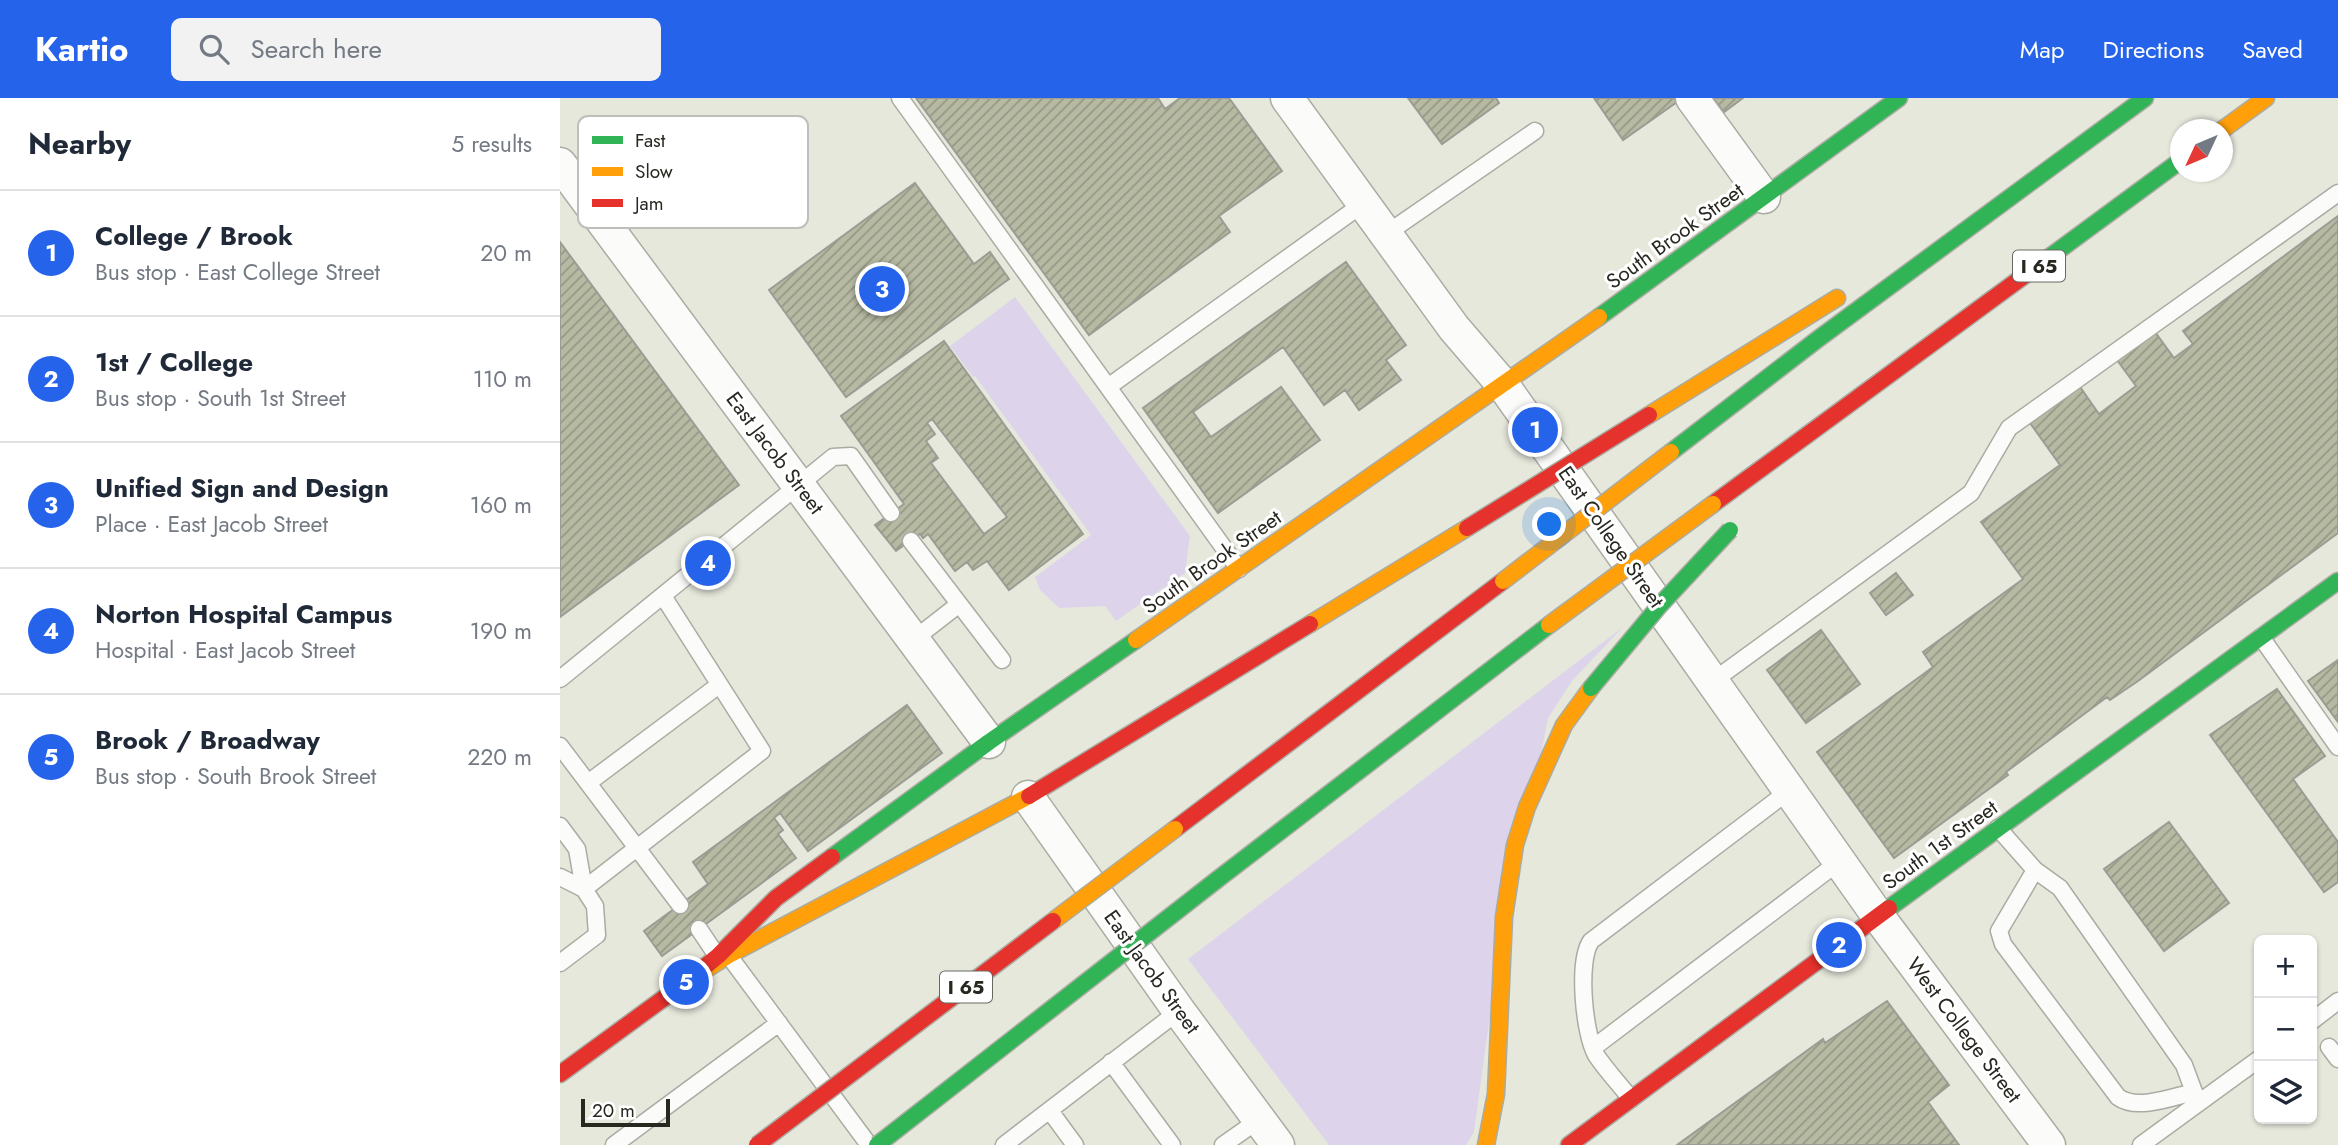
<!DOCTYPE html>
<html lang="en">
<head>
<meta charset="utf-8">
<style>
	body { margin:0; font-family:Jost,sans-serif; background:#f2f2f3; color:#1f2937 }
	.controls { position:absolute; right:21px; bottom:21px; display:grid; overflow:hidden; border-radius:10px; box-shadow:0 2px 5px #0004 }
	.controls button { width:63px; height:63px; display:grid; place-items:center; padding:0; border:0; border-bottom:2px solid #e0e1e3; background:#fff; color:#1f2937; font:35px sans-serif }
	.compass { position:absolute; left:1610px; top:21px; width:63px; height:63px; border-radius:50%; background:#fff; box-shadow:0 2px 5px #0004; rotate:226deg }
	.scale { position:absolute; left:21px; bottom:18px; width:89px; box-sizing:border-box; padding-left:7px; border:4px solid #272820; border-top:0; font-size:19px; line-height:24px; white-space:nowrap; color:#272820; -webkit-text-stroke:5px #fff; paint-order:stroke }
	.you { position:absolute; left:990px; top:427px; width:24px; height:24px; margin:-18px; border:5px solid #fff; border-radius:50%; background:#1a73e8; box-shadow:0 0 0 10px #1a73e833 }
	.badge { display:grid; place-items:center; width:46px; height:46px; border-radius:50%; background:#2563eb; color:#fff; font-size:23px; font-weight:700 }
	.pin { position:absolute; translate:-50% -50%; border:4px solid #fff; box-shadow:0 2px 7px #0006 }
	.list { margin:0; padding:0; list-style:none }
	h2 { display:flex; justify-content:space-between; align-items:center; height:91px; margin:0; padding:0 28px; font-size:30px }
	h2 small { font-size:23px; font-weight:400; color:#747a83 }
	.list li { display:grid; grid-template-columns:46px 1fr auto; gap:21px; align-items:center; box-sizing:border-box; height:126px; padding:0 28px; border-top:2px solid #e0e1e3 }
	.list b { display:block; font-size:26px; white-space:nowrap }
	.list p { margin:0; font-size:23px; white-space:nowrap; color:#747a83 }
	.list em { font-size:23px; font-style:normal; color:#747a83 }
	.icon { flex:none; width:38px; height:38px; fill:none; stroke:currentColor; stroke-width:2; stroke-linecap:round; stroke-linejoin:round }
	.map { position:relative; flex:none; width:1778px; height:1047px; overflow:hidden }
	header { display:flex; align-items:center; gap:42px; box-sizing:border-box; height:98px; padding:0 35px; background:#2563eb; color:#fff }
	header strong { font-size:33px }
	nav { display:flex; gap:38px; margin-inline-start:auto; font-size:24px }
	.search { width:490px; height:63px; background:#f2f2f3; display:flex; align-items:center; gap:18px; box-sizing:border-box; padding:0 24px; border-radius:10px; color:#747a83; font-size:26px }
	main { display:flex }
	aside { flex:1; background:#fff }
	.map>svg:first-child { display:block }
	.green { fill:#ddd4ec }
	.building { fill:url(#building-hatch); stroke:#9b9d94; stroke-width:2; fill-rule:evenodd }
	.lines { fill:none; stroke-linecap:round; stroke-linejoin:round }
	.lane-casing { stroke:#aaaca3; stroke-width:19 }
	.street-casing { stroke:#aaaca3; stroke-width:35 }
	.fast-casing { stroke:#aaaca3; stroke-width:19 }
	.slow-casing { stroke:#aaaca3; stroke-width:19 }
	.jam-casing { stroke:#aaaca3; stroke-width:19 }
	.lane { stroke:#fbfcfa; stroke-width:16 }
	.street { stroke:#fbfcfa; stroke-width:32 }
	.fast { stroke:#30b455; stroke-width:16 }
	.slow { stroke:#ff9f0a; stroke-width:16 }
	.jam { stroke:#e5322d; stroke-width:16 }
	.fast-bridge-casing { stroke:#aaaca3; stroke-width:19; stroke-linecap:butt }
	.slow-bridge-casing { stroke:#aaaca3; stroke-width:19; stroke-linecap:butt }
	.jam-bridge-casing { stroke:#aaaca3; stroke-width:19; stroke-linecap:butt }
	.fast-bridge { stroke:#30b455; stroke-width:16 }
	.slow-bridge { stroke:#ff9f0a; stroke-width:16 }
	.jam-bridge { stroke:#e5322d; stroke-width:16 }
	.labels { text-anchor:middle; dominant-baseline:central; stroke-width:6; stroke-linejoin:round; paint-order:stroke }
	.shield { fill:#fff; stroke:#686863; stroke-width:2 }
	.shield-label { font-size:19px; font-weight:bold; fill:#272820 }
	.street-label { font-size:21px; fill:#272820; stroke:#fff }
	.key { fill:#fff; stroke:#bebebc; stroke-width:2 }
	.key-label { font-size:19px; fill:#272820 }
</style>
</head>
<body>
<header>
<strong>Kartio</strong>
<div class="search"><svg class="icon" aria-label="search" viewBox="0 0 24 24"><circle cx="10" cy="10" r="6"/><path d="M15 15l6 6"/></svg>Search here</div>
<nav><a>Map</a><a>Directions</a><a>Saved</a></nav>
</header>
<main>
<aside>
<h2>Nearby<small>5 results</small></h2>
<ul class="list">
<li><span class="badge">1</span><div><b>College / Brook</b><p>Bus stop · East College Street</p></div><em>20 m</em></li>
<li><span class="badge">2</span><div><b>1st / College</b><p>Bus stop · South 1st Street</p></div><em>110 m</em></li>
<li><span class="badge">3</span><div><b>Unified Sign and Design</b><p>Place · East Jacob Street</p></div><em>160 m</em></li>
<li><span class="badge">4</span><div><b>Norton Hospital Campus</b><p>Hospital · East Jacob Street</p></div><em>190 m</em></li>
<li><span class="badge">5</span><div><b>Brook / Broadway</b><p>Bus stop · South Brook Street</p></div><em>220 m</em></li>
</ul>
</aside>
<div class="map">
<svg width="1778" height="1047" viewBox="0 0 1778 1047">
	<defs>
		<pattern id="building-hatch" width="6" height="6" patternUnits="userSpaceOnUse" patternTransform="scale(1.75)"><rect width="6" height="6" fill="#b7baa3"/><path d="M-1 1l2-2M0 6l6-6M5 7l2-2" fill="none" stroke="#959784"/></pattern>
	</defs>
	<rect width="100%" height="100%" fill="#e6e8dc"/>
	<path class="green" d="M455,199L630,438L625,475L556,523L545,508L499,510L480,492L475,479L531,437L415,278L413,279L390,248Z
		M1063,529L1012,583L988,620L929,924L914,1034L906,1047H769L628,861Z"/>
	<path class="building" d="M356,0H598L605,11L620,0H669L722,73L659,118L670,134L529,237Z
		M848,0H936L939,5L882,46Z
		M1034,0H1114L1117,4L1063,42Z
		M1153,0H1183L1164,14Z
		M355,85L414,166L430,154L449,181L286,299L209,192Z
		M1778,118V435L1578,583L1550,602L1547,599L1446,674L1448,677L1334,760L1257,654L1373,569L1363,554L1463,481L1421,424L1500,367L1470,325L1520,289L1539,316L1576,288L1557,262L1595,234L1614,260L1633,246L1623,233Z
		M0,144L179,387L0,519Z
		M786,164L846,247L826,262L841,282L799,312L785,292L764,307L723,249L633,314L651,339L721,289L760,342L658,415L583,310Z
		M384,243L523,436L449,492L427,463L413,472L407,464L395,473L368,436L363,440L360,436L336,453L315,427L344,406L281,318ZM372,321L447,419L424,436L371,365L378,360L366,343L375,336L367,325Z
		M1336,475L1353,497L1326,517L1310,495Z
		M1261,532L1300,586L1246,625L1207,572Z
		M1778,562V624L1748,583Z
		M1717,591L1765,658L1733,681L1778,744V784L1764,794L1650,637Z
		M347,607L382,655L248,753L220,715L214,720L223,732L218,736L236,760L102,858L84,833L148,786L133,764Z
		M1609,724L1669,805L1604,853L1544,771Z
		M1327,903L1389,987L1368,1004L1399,1047H1117L1263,941L1265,945Z"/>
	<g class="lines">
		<defs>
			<path id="lane" d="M340,0L679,471
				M826,136L975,33
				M548,289L804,105
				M351,443L442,562
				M1701,539L1778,649
				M353,542L398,507
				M0,581L273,359L291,358L331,415
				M1153,583L1411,395L1449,330L1778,95
				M0,648L120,807
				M28,685L159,587
				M0,728L17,751L24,791
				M1438,730L1475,772L1500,790L1624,967L1634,994L1640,1004
				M1475,772L1439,833L1443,846L1558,999C1577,1013 1612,999 1634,994
				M0,779L24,791
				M139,831L157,858
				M169,858L309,1047
				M0,865L37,837L35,808L24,791L202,653L103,498
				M1752,923L1778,903
				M1769,949L1778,961
				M1033,950L1280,763
				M551,964L612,1047
				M1071,1001C1060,987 1046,972 1036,957C1024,936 1017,863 1031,843L1230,692
				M490,1013L515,1047
				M54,1047L219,925
				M444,1047L619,913
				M663,1047L700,1021
				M1581,1047L1699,961"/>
			<path id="street" d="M727,0L894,230L943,287L1318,818L1489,1047
				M1132,0L1204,99
				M0,66L429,644
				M468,699L619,913L718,1047"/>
			<path id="fast" d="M1476,169L1620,63
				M1039,219L1339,0
				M1111,354L1258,241L1585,0
				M272,759L429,644L576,542
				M658,781L989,527
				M1329,810L1778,483"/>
			<path id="slow" d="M1662,32L1706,0
				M1089,317L1277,200
				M750,526L907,430
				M576,542L1039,219
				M126,884L169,857L469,698
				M926,1047L936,996L944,819L955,747L967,709L1004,627L1031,590"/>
			<path id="jam" d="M1153,406L1476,169
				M469,698L750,526
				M615,731L943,483
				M0,976L126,884L158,858L216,800L272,759
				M1009,1047L1329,810"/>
		</defs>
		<use href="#lane" class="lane-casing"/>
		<use href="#street" class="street-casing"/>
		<use href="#fast" class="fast-casing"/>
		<use href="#slow" class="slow-casing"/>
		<use href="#jam" class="jam-casing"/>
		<use href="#lane" class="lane"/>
		<use href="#street" class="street"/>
		<use href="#fast" class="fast"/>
		<use href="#slow" class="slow"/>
		<use href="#jam" class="jam"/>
		<defs>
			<path id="fast-bridge" d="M1031,590L1100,507L1170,432
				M317,1047L658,781"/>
			<path id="slow-bridge" d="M943,483L1111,354
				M989,527L1153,406
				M493,823L615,731"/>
			<path id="jam-bridge" d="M907,430L1089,317
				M197,1047L493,823"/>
		</defs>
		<use href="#fast-bridge" class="fast-bridge-casing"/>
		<use href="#slow-bridge" class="slow-bridge-casing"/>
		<use href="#jam-bridge" class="jam-bridge-casing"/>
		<use href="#fast-bridge" class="fast-bridge"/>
		<use href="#slow-bridge" class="slow-bridge"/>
		<use href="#jam-bridge" class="jam-bridge"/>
	</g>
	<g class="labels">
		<g class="shield">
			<rect x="1453" y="152.5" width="52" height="31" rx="5"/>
			<rect x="380" y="873.5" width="52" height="31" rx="5"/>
		</g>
		<g class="shield-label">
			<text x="1479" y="168">I 65</text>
			<text x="406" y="889">I 65</text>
		</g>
		<g class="street-label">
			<text transform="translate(1115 138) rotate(-36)">South Brook Street</text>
			<text transform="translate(215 355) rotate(53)">East Jacob Street</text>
			<text transform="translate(1051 439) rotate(55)">East College Street</text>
			<text transform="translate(652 464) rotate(-35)">South Brook Street</text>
			<text transform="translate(1380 747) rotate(-36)">South 1st Street</text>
			<text transform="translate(592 874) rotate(54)">East Jacob Street</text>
			<text transform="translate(1404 932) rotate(53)">West College Street</text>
		</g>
	</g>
	<rect x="18" y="18" width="230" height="112" rx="10" class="key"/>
	<rect x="32" y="38" width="31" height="8" fill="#30b455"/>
	<rect x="32" y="69" width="31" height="9" fill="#ff9f0a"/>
	<rect x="32" y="101" width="31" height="8" fill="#e5322d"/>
	<g class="key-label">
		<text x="75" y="49">Fast</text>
		<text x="75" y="80">Slow</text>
		<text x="75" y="112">Jam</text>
	</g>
</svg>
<div class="controls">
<button>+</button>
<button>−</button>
<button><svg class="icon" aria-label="layers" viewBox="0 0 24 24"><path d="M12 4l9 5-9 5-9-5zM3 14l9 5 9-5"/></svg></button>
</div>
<svg class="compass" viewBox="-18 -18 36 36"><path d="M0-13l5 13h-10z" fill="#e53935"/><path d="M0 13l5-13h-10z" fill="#747a83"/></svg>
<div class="scale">20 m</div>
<div class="you"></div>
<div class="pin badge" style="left:975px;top:332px">1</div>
<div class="pin badge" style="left:1279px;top:847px">2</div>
<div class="pin badge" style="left:322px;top:191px">3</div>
<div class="pin badge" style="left:148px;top:465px">4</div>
<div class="pin badge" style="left:126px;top:884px">5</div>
</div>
</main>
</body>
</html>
